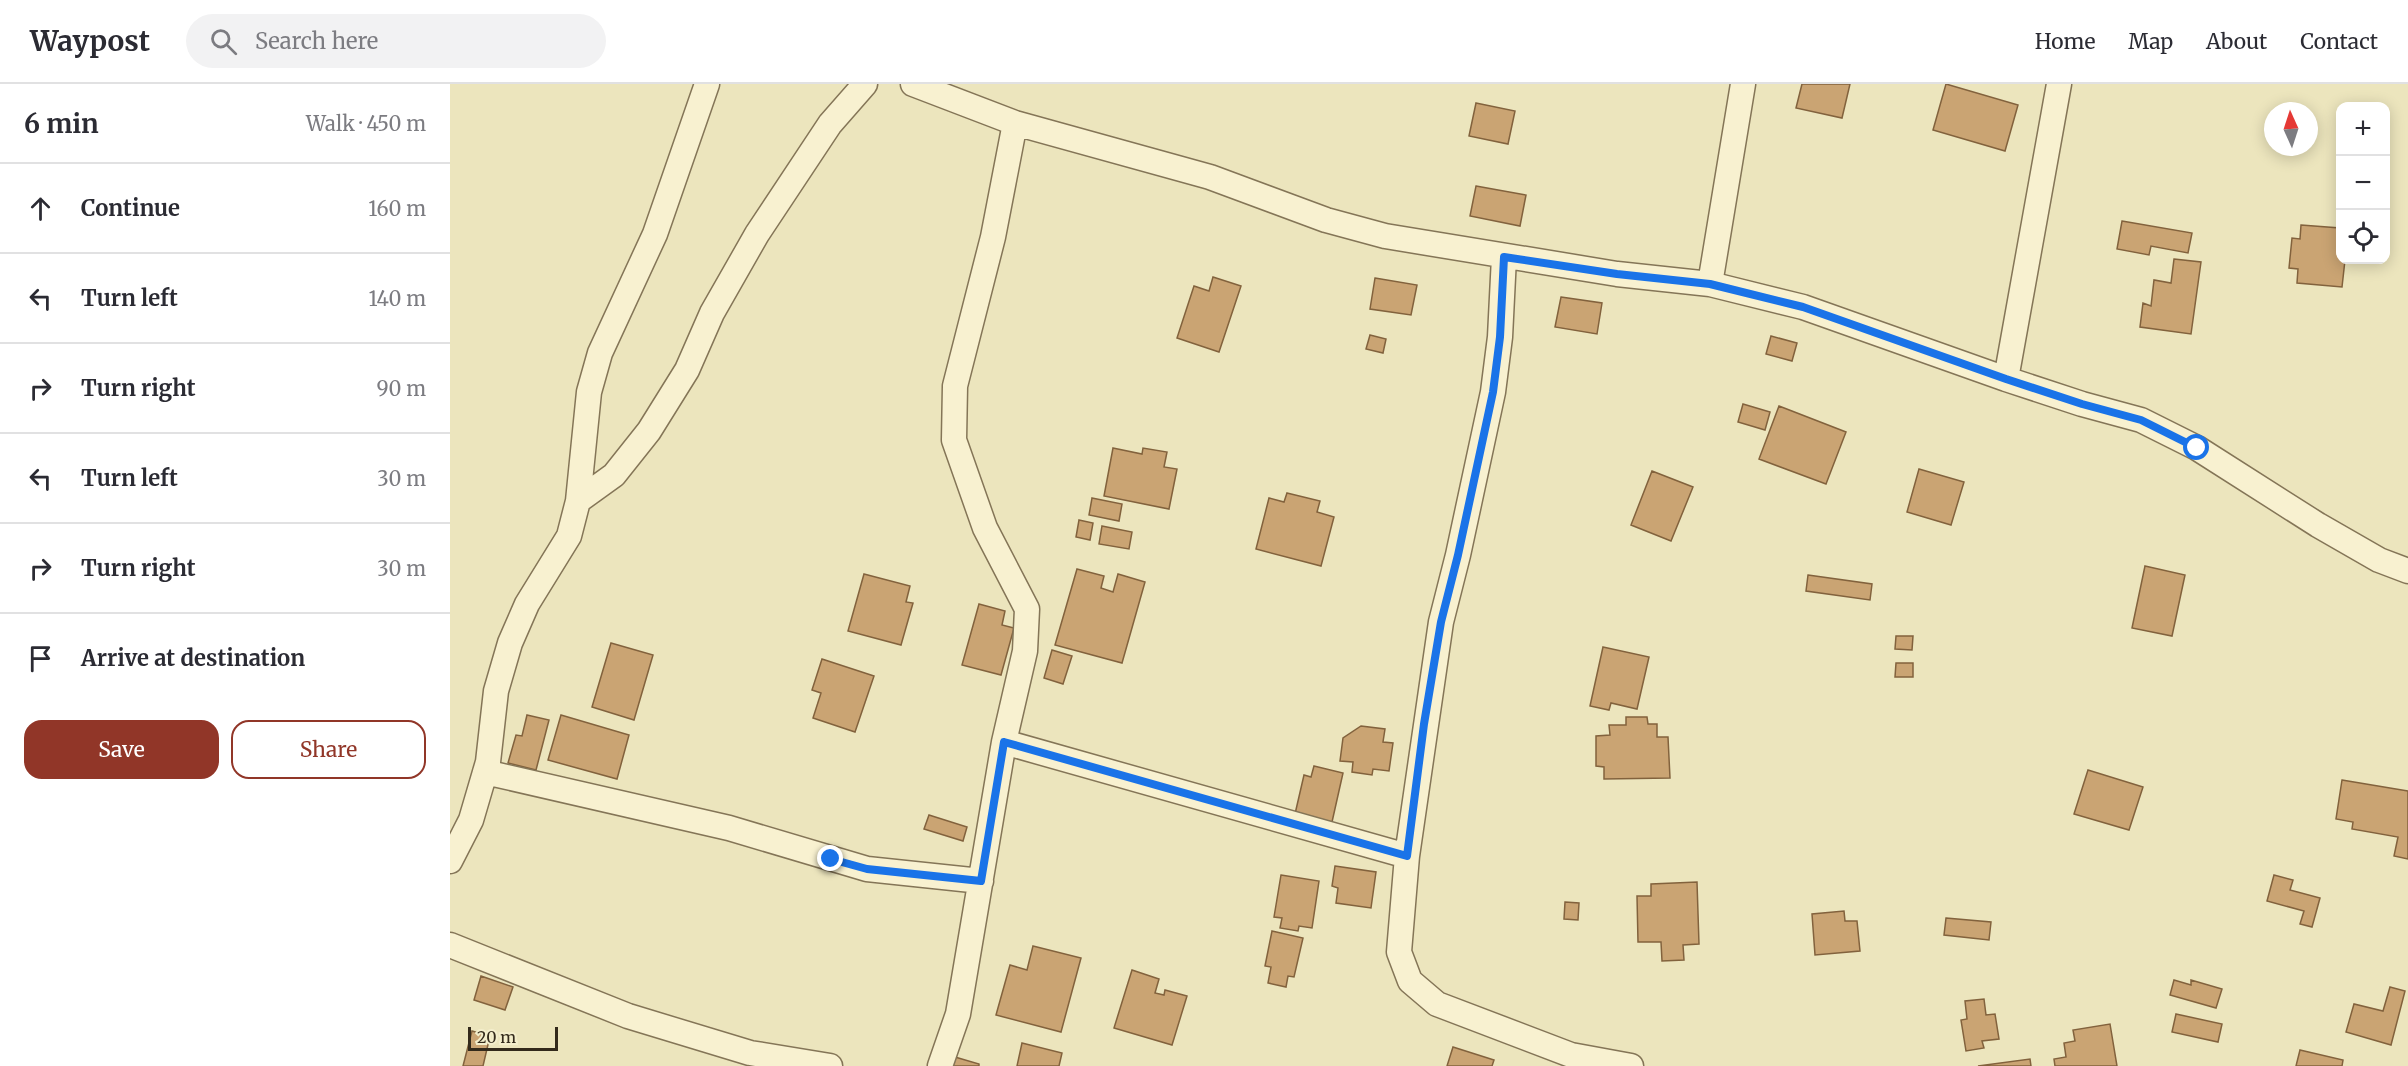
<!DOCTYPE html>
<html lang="en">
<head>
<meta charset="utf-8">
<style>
	body { margin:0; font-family:Merriweather,serif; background:#f2f2f3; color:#2b2b33 }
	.controls { position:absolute; right:18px; top:18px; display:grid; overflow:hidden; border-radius:12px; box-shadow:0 3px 15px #0003 }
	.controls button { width:54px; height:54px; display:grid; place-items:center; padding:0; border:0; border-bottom:2px solid #e1e1e2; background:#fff; color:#2b2b33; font:30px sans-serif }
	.compass { position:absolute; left:1814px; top:18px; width:54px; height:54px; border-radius:50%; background:#fff; box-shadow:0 3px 15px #0003; rotate:357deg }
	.scale { position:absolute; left:18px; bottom:15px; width:90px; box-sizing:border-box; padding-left:6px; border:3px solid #332a1b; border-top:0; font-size:16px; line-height:21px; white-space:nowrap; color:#332a1b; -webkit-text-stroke:4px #f4eecc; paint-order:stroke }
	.stop { position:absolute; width:18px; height:18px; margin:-14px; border:4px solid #1a73e8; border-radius:50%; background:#fff }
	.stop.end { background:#1a73e8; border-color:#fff; box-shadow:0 2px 6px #0008 }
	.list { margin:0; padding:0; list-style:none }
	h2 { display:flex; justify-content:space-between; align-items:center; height:78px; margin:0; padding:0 24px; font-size:26px }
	h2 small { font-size:20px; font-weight:400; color:#7c7c81 }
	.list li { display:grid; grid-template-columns:39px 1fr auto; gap:18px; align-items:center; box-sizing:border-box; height:90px; padding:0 24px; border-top:2px solid #e1e1e2 }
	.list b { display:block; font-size:22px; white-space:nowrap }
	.list em { font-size:20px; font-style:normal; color:#7c7c81 }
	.actions { display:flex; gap:12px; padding:18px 24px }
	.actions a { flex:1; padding:14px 0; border:2px solid #913628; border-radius:18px; text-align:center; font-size:21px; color:#913628 }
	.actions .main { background:#913628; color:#fff }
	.icon { flex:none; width:33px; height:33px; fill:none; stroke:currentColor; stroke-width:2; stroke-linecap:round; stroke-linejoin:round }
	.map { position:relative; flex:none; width:1958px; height:982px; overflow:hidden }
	header { display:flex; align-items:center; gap:36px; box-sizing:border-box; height:84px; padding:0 30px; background:#fff; border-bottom:2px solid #e1e1e2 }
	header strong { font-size:28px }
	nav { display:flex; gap:33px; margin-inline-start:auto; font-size:21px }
	.search { width:420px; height:54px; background:#f2f2f3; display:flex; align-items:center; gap:15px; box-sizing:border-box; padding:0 21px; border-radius:33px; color:#7c7c81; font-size:22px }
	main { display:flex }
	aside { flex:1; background:#fff }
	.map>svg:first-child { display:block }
	.building { fill:#caa473; stroke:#82623d; stroke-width:1.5 }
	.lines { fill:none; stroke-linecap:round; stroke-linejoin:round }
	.street-casing { stroke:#847557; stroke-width:27 }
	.street { stroke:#f8f1d0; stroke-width:24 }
	.route { stroke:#1a73e8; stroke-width:8 }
</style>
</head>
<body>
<header>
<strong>Waypost</strong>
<div class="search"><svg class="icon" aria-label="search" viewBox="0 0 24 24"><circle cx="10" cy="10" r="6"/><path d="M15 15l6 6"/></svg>Search here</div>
<nav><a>Home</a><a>Map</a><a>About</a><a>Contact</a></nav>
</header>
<main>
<aside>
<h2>6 min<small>Walk · 450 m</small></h2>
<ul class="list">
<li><svg class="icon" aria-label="ahead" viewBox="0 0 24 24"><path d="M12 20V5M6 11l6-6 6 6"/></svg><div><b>Continue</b></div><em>160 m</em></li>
<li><svg class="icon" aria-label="left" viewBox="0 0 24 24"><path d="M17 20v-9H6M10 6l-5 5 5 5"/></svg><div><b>Turn left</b></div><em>140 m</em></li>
<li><svg class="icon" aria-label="right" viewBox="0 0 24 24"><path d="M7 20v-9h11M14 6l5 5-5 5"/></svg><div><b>Turn right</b></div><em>90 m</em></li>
<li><svg class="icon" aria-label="left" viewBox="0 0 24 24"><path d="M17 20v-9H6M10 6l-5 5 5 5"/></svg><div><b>Turn left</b></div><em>30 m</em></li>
<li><svg class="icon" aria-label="right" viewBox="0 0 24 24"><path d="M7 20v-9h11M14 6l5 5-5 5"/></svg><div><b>Turn right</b></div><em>30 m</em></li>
<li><svg class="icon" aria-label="arrive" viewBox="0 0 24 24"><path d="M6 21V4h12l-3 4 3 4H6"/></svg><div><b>Arrive at destination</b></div></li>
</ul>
<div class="actions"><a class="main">Save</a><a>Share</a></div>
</aside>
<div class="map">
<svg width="1958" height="982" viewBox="0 0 1958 982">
	<rect width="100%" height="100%" fill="#ece5bd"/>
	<path class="building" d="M1352,0H1400L1392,34L1346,24Z
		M1496,0L1568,21L1555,67L1483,46Z
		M1026,19L1065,27L1058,60L1019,52Z
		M1026,102L1076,111L1070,142L1020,132Z
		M1672,137L1742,149L1738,169L1701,162L1699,171L1667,165Z
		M1851,141L1890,144V176H1895L1892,203L1847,199L1848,185L1839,184L1842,154L1850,155Z
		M1724,175L1751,178L1741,250L1690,243L1693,219L1701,222L1704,196L1721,199Z
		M763,193L791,202L769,268L727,254L744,202L759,207Z
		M925,194L967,201L961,231L920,225Z
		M1111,213L1152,219L1147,250L1105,243Z
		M920,251L936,255L933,269L916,265Z
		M1321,252L1347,259L1342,277L1316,270Z
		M1293,320L1320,328L1315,346L1288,338Z
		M1329,322L1396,348L1376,400L1309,375Z
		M663,364L692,370L693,364L717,368L714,383L727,385L719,425L654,412Z
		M1469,385L1514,398L1501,441L1457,428Z
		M1202,387L1243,403L1221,457L1181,441Z
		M837,409L870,417L867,428L884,433L871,482L806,465L819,414L834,418Z
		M642,414L672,420L669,437L639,431Z
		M629,436L643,439L640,456L626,453Z
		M652,442L682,448L679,465L649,460Z
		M1695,482L1735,491L1722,552L1682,544Z
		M627,485L654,492L651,504L663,508L668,490L695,498L672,579L605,561Z
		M414,490L460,502L456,518L463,519L451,561L398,547Z
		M1358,491L1422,500L1420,516L1356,507Z
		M529,520L555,527L552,541L564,544L551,591L512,581Z
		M1446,552H1463L1462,566L1445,565Z
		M161,559L203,571L184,636L142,623Z
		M1153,563L1199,573L1187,625L1161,619L1159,626L1140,622Z
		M602,566L622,572L613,600L594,594Z
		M372,575L424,592L405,648L363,634L371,609L362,606Z
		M1446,579H1463V593H1445Z
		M77,631L99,636L86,686L58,679L66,651L72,652Z
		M111,631L179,651L167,695L98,676Z
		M1176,633H1197L1198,640H1207V653H1218L1220,694L1154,695V683L1146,682V652L1160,651L1159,641H1176Z
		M911,642L935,645L933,658L943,659L939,687L923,685L922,691L902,688L903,678L890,677L893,654Z
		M864,682L893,689L882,738L845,730L854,691L861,693Z
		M1638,686L1693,703L1679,746L1624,730Z
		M1892,696L1958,707V775L1944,772L1948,753L1902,745L1903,738L1886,735Z
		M479,731L517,743L513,757L474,745Z
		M885,782L926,788L921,824L886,819L888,804L882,802Z
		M831,791L869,797L862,844L849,842L848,847L830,844L832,834L824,833Z
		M1824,791L1843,796L1840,806L1870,814L1862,843L1850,840L1854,827L1817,817Z
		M1247,798L1249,860L1233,861L1234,876L1212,877L1211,858H1188L1187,812H1201V800Z
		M1115,818L1129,819L1128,836L1114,835Z
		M1394,827L1395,837H1407L1410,867L1365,871L1362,830Z
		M1496,834L1541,838L1539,856L1494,851Z
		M822,847L853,854L844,893L838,892L836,903L818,899L821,883L815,882Z
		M583,862L631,874L611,948L546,931L560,881L577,886Z
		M682,886L709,895L705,909L714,911L715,906L737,912L722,961L664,944Z
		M31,892L63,903L55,926L24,916Z
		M1724,896L1741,901V896L1772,905L1766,924L1720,911Z
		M1940,903L1955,907L1941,961L1896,948L1904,920L1933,927Z
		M1534,915L1536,931L1545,930L1549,955L1532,957L1534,964L1516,967L1511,936L1517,935L1515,917Z
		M1726,930L1772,940L1768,958L1722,948Z
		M1660,940L1667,982H1605L1604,975L1616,973L1614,959L1625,957L1623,946Z
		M22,947L40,952L33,982H13Z
		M572,959L612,969L609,982H567Z
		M1003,963L1044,976L1042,982H997Z
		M1850,966L1893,976L1892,982H1846Z
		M505,973L529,980V982H503Z
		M1580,975L1581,982H1528Z"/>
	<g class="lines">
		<defs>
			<path id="street" d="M463,0L565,39L760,93L876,136L935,152L1167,190L1260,200L1353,223L1556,295L1632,320L1691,336L1747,364L1868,441L1929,476L1958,487
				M1054,173L1050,253L1043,308L1008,471L991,538L957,772L949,868L960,897L987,920L1121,971L1181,982
				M1260,200L1293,0
				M1556,295L1609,0
				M128,417L164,391L199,347L237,286L262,229L307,150L380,40L415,0
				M554,658L957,772
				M35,688L279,744L417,785L531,797
				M0,777L21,736L38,678L46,607L60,559L77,520L119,452L128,417L139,308L150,269L205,150L257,0
				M0,861L178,932L300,969L380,982
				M490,982L508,930L554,658L575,567L577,525L535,444L504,356L505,302L543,153L565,39"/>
		</defs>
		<use href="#street" class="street-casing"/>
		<use href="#street" class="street"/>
	</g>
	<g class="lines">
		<path class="route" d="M381,775L417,785L531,797L554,658L957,772L974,640L991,538L1008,471L1043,308L1050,253L1054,173L1167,190L1260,200L1353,223L1556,295L1632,320L1691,336L1747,364"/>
	</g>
</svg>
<div class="controls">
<button>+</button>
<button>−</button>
<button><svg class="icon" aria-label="locate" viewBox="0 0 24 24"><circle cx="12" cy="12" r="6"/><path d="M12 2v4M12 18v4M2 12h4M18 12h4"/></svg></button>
</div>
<svg class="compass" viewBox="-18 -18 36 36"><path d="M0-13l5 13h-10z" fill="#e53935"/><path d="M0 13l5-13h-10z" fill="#7c7c81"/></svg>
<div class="scale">20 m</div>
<div class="stop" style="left:1747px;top:364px"></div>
<div class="stop end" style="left:381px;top:775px"></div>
</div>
</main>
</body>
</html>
